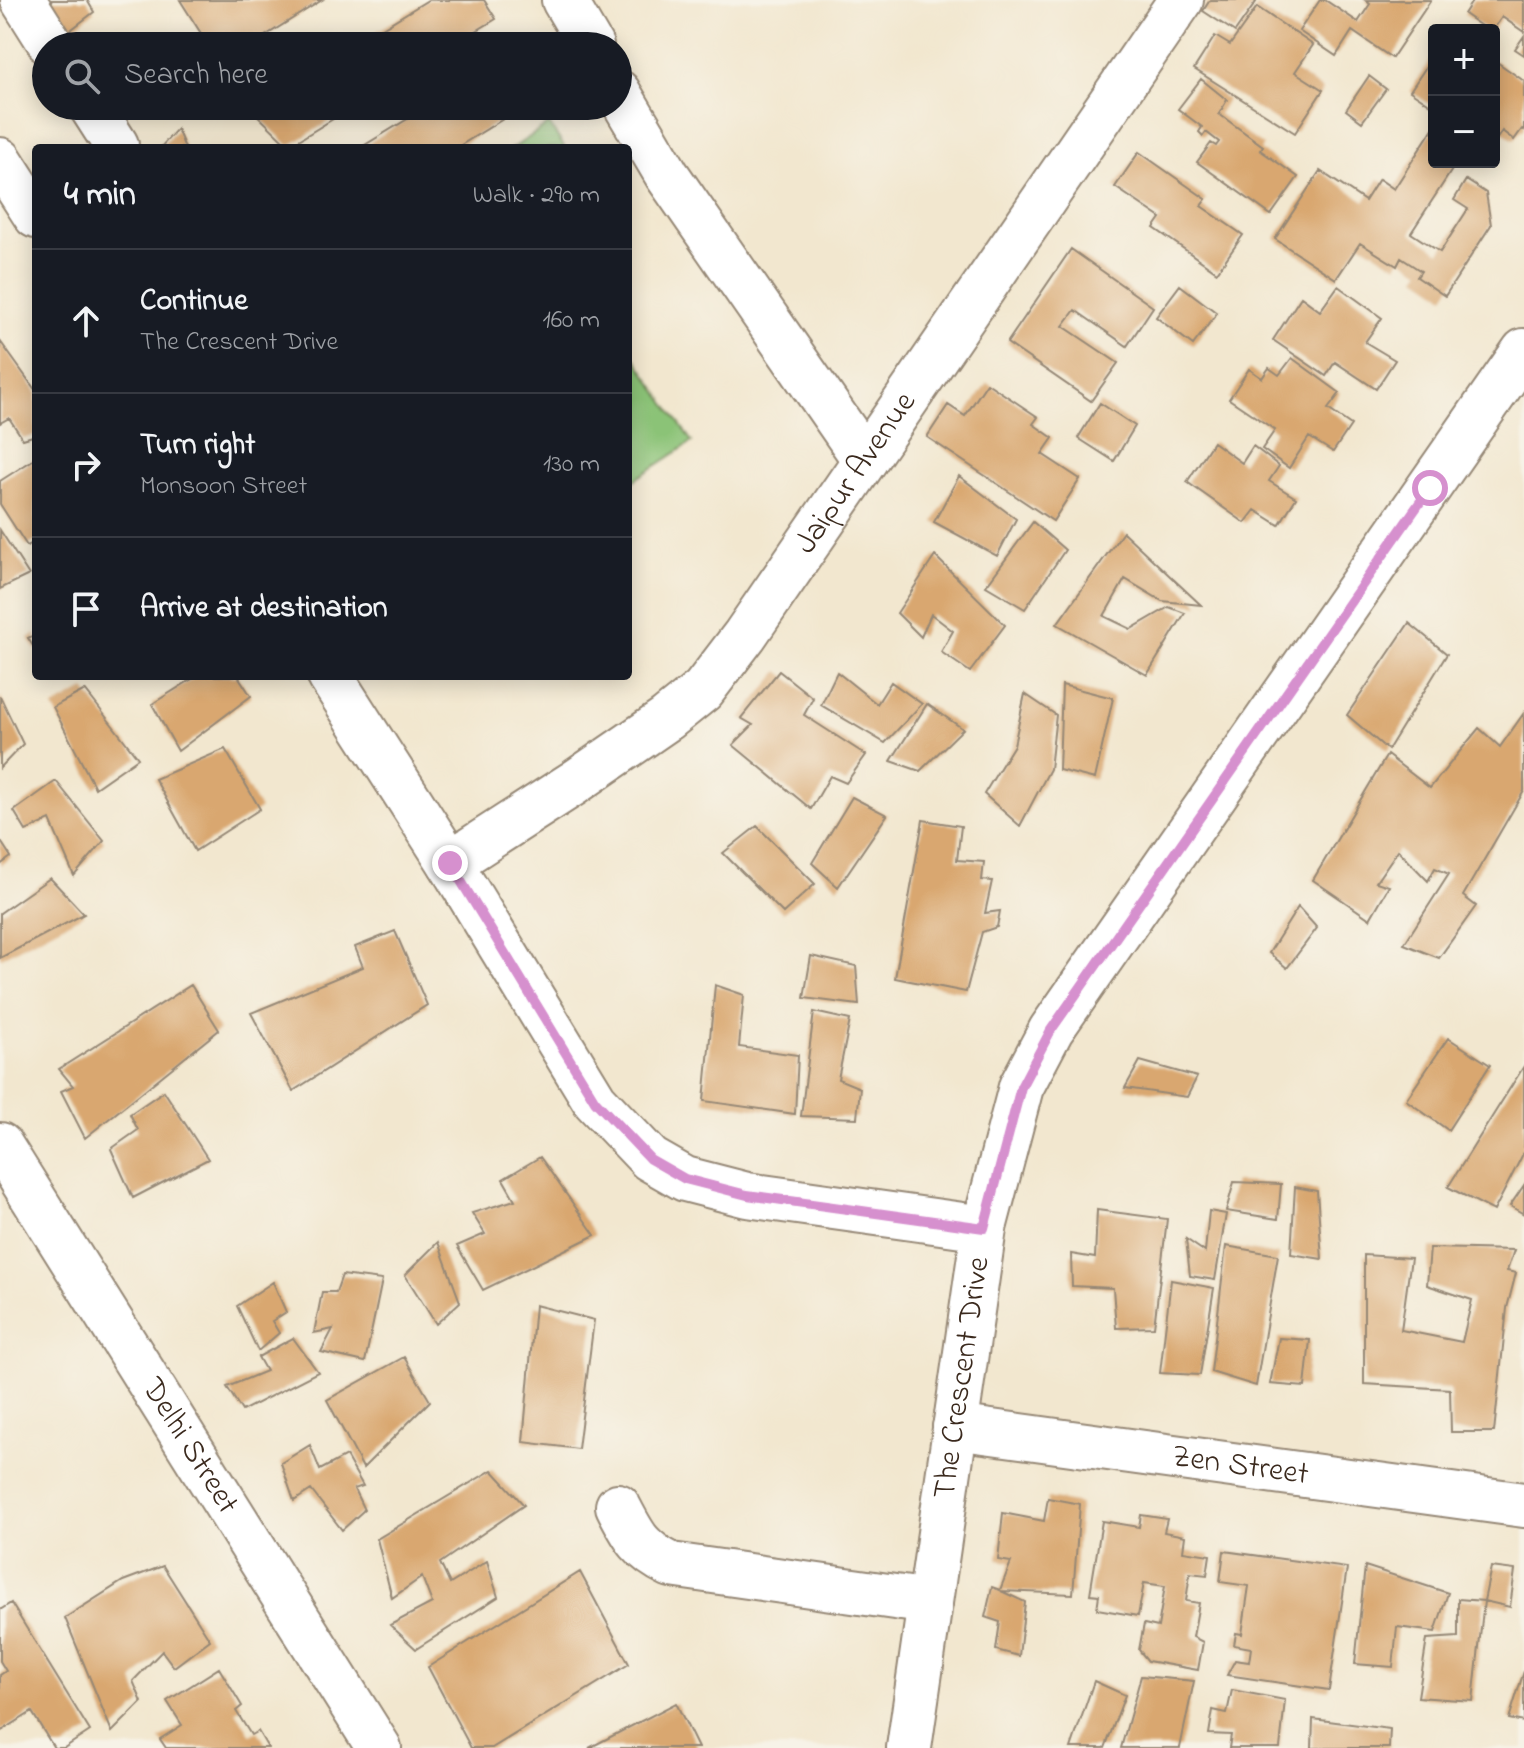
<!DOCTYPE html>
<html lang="en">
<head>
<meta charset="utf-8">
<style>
	body { margin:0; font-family:"Indie Flower",sans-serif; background:#242831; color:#f1f3f6 }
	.controls { position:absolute; right:24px; top:24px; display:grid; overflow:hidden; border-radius:8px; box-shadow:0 4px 20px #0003 }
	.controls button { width:72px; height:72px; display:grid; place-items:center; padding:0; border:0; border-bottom:2px solid #363941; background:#171b24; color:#f1f3f6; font:40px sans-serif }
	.stop { position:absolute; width:24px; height:24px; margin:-18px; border:6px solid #d690ce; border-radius:50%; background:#fff }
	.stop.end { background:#d690ce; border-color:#fff; box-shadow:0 2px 8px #0008 }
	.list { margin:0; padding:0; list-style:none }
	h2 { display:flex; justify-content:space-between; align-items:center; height:104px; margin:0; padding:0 32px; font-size:34px }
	h2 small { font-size:26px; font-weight:400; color:#9ea1a6 }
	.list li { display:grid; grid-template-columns:52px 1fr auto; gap:24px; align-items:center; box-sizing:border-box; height:144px; padding:0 32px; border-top:2px solid #363941 }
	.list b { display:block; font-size:30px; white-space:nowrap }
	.list p { margin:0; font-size:26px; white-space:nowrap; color:#9ea1a6 }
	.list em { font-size:26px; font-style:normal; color:#9ea1a6 }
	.icon { flex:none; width:44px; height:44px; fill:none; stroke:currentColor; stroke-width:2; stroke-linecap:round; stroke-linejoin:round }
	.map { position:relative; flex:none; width:1524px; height:1748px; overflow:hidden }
	.search { position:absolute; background:#171b24; box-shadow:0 4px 20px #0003; left:32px; top:32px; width:600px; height:88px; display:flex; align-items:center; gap:20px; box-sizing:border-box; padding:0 28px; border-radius:44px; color:#9ea1a6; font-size:30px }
	.panel { position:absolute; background:#171b24; box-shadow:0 4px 20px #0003; left:32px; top:144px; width:600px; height:536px; border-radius:8px }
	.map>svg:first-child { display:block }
	.green { fill:#8bc377; stroke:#63764a; stroke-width:2 }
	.building { fill:#d9a76f }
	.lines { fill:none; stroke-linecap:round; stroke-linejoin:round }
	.minor-casing { stroke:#968876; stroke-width:48 }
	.minor { stroke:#fff; stroke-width:44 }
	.route { stroke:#d690ce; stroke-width:10 }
	.labels { text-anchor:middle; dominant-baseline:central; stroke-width:8; stroke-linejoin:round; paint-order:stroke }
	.street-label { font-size:32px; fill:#3b2a1e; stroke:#f7f3e8 }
</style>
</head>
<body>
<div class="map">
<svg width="1524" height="1748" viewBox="0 0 1524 1748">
	<rect width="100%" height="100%" fill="#f7f3e8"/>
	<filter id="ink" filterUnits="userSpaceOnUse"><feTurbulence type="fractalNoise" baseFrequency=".0125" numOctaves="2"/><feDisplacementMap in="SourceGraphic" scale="16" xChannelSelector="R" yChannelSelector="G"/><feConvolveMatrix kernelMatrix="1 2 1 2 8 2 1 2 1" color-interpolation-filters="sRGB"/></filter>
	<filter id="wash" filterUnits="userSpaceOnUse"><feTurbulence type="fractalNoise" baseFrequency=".006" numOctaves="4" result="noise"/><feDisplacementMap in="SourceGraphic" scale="32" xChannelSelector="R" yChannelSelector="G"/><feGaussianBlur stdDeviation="1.8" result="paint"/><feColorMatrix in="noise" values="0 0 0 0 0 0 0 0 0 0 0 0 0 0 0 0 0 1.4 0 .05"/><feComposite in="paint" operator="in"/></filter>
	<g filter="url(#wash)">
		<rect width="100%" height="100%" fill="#f2e7cf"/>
		<path class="green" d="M549,124L565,148H513Z
			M628,348L692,442L628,484Z"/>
		<g id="blocks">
			<path class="building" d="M48,0H87L94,12L68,32Z
				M180,0H322L249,46H209Z
				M428,0H484L496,19L451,46H353Z
				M1210,0H1254L1256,2L1235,32L1203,11Z
				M1320,0H1325L1358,22L1370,4L1365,0H1431L1392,58L1352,31L1336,56L1299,31Z
				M1473,0H1524V32L1502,17L1493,30H1487L1464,14Z
				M1257,7L1313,45L1295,72L1323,90L1295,133L1194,69L1215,36L1230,45Z
				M1524,36V55L1515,49Z
				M1434,55V107L1410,91Z
				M1494,60L1524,81V130L1522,129L1514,140L1502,131L1494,143Z
				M1369,76L1386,89L1362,122L1346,110Z
				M1201,79L1227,100L1219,114L1263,146L1260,150L1298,177L1271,215L1197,162L1211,143L1216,146L1219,142L1206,132L1203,136L1199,132L1202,127L1178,109Z
				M256,106H354L289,146L251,109Z
				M429,106H524L456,148H360Z
				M1434,127V162H1457L1411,233L1440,252L1468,209L1454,200L1466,180L1486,193L1491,225L1445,296L1417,277L1421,271L1401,258L1397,266L1360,243L1336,279L1275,239L1320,171L1365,201L1379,179L1394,189Z
				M177,129L185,148H160Z
				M1139,152L1206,199L1201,206L1243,235L1217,272L1154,228L1161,218L1115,187Z
				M1071,249L1153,307L1127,346L1075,310L1063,326L1118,363L1091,401L1007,343Z
				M1180,285L1217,313L1193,345L1156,317Z
				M1338,286L1382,318L1365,342L1395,360L1376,389L1335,362L1326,376L1273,340L1301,297L1320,311Z
				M0,341L36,391V435L23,439L9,418L0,423Z
				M1292,358L1340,393L1328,409L1351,425L1333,452L1309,437L1289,468L1262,449L1275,430L1229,399L1249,369L1262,378L1269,368L1279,375Z
				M987,383L1038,417L1033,424L1053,438L1042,454L1080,479L1053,521L927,437L948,405L965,416Z
				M1100,403L1135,426L1114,461L1078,438Z
				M1213,442L1242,463L1253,446L1279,466L1269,481L1296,498L1279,525L1255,510L1245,523L1187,482Z
				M36,458V541L27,546L0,504V481Z
				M959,476L1016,519L997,556L934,522Z
				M1033,522L1065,550L1025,609L986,586Z
				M0,530L29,575L0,589Z
				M1123,532L1201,605L1162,601L1125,579L1104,616L1131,629L1169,607L1185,613L1147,675L1057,624Z
				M935,556L1005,625L970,672L941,652L953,631L931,614L921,637L897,613Z
				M1409,623L1447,654L1388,750L1347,715Z
				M36,634V651L28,638Z
				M779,671L813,698L804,715L866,755L846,783L830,776L811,809L733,745L753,725L741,718Z
				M837,672L877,704L891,682L922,704L885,743L821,705Z
				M197,676H238L251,696L178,751L152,704Z
				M1062,685L1113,698L1095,779L1059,770Z
				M85,690L138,758L95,788L53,707Z
				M1025,694L1056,715L1050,769L1020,826L984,794L1014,745Z
				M0,696L23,744L0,768Z
				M927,704L963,729L920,771L891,761Z
				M1524,713V791L1463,896L1476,906L1439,958L1404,944L1449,874L1435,868L1428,881L1398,850L1376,882L1389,886L1370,919L1313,880L1387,755L1430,788L1479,728L1500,747Z
				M225,749L260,809L195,851L155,779Z
				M56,781L104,841L74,876L50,820L26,831L14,811Z
				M852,797L887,815L838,887L812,863Z
				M923,820L961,826L957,860L984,862L982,880L992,881L985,913L1000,911L997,927L982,932L966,992L895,978Z
				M757,826L815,884L783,913L723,853Z
				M0,840L11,857L0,865Z
				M50,878L84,914L0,958V913Z
				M1298,907L1317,928L1287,968L1269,953Z
				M395,931L427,1005L293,1091L251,1013L363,967L355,947Z
				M811,956L856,966L859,1005L804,998Z
				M191,985L219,1030L85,1138L61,1091L73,1086L59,1069Z
				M715,985L744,995L739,1047L798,1055L795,1114L704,1101Z
				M814,1012L850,1020L838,1079L860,1088L857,1118L801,1116Z
				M1448,1038L1490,1065L1448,1130L1406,1100Z
				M1140,1061L1197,1077L1187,1097L1125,1088Z
				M1524,1066V1152L1494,1211L1448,1187Z
				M164,1091L208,1159L133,1198L111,1149L138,1130L130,1114Z
				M540,1157L595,1235L483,1290L457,1246L485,1234L472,1213L515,1200L503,1179Z
				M1234,1182L1281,1184L1278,1219L1226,1211Z
				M1524,1185V1214L1510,1206Z
				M1295,1187L1317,1191L1322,1259L1291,1254Z
				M1097,1210L1167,1219L1154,1327L1116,1328L1113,1288L1072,1286L1071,1254L1095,1258Z
				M1209,1211L1226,1214L1215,1280L1190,1276L1186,1239L1205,1252Z
				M438,1242L460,1302L436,1324L405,1275Z
				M1226,1246L1278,1255L1256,1386L1211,1372Z
				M1430,1248L1514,1250L1507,1271L1516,1273L1507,1308L1494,1432H1451L1450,1389L1364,1384V1255L1411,1258L1401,1330L1462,1342L1472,1300L1427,1285Z
				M342,1275L382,1280L365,1362L321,1352L333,1329L314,1333L322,1292H336Z
				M1171,1280L1214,1288L1200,1375L1160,1373Z
				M273,1282L286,1312L272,1321L279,1333L258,1351L237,1306Z
				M535,1305L594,1320L578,1449L523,1442Z
				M293,1338L318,1372L242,1411L227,1387L266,1371L258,1357Z
				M1279,1338L1310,1340L1305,1387L1270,1384Z
				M404,1357L430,1401L363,1468L327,1400Z
				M310,1445L320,1470L346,1456L363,1486L354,1489L364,1510L342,1530L311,1490L294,1501L281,1463Z
				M492,1470L524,1505L440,1563L450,1584L487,1561L498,1597L416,1649L390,1625L432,1603L422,1577L392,1598L377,1539Z
				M1048,1498L1080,1504L1073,1594L1001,1591L1025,1602L1019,1656L996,1650L1000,1622L985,1617L992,1587L1000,1590L1011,1562L998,1560L1003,1513L1044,1521Z
				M1141,1515L1167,1519L1164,1532L1185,1536L1183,1551L1210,1555L1207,1575L1190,1573L1186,1601L1199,1603L1193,1637L1203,1642L1198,1670L1148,1661L1139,1650L1144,1624L1158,1627L1165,1586L1144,1583L1138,1616L1097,1609L1099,1595L1090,1594L1102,1521L1139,1527Z
				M1224,1551L1347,1568L1329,1690L1227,1675L1235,1660L1249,1662L1251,1648L1234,1645L1236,1633L1242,1634L1249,1586L1220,1582Z
				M163,1566L210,1640L174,1667L162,1651L133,1681L142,1702L112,1732L65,1618L123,1581Z
				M1365,1566L1448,1593L1435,1632L1397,1627L1393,1667L1355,1664Z
				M1491,1567L1515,1570L1510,1607L1484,1601Z
				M580,1572L629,1664L492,1748H471L428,1667Z
				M1458,1599L1484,1601L1473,1701L1418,1697L1427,1639L1458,1637Z
				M11,1603L90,1731L64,1748H54L32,1712L0,1732V1675L6,1671L0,1661V1610Z
				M219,1668L242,1706L236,1711L251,1735L258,1731L268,1748H166L160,1739L182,1725L167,1701Z
				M1524,1671V1722L1509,1719Z
				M1141,1676L1194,1681L1180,1748H1121Z
				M1094,1681L1125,1695L1105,1748H1071Z
				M1232,1690L1285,1700L1280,1748H1229L1231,1735L1209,1734L1213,1710L1227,1713Z
				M676,1703L698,1748H589Z
				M1313,1719L1390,1729L1389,1748H1312Z"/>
		</g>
	</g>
	<g filter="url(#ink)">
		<use href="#blocks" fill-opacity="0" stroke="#968876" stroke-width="2"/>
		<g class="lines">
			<defs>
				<g id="minor">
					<path d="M23,0L52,46"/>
					<path d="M564,0L591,46"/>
					<path d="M618,92L667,175L865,460"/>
					<path d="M91,106L116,145"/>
					<path d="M0,160L36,216"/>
					<path d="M330,676L450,863L595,1101L650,1159L685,1179L747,1195L984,1228"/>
					<path id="s1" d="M450,863L574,783L667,719L703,690L745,635L1181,0"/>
					<path id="s2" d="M0,1145L379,1748"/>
					<path id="s3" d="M955,1427L1524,1505"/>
					<path d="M618,1506C634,1537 640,1550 671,1565L930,1602"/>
					<path id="s4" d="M909,1748L984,1228L1021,1087L1051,1030L1524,351"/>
				</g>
			</defs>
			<use href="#minor" class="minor-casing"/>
			<use href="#minor" class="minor"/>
		</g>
	</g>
	<g class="lines" filter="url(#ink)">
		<path class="route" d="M450,863L595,1101L650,1159L685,1179L747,1195L984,1228L1021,1087L1051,1030L1430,488"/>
	</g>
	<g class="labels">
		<g class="street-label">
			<text stroke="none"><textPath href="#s1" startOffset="572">Jaipur Avenue</textPath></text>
			<text stroke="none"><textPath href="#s4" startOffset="374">The Crescent Drive</textPath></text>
			<text stroke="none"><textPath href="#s2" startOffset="356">Delhi Street</textPath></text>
			<text stroke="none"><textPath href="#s3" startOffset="288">Zen Street</textPath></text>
		</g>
	</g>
</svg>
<div class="controls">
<button>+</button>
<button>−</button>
</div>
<div class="stop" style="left:1430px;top:488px"></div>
<div class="stop end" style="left:450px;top:863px"></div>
<div class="search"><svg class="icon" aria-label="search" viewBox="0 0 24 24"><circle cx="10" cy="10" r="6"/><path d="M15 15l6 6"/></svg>Search here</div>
<section class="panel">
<h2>4 min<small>Walk · 290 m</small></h2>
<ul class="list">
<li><svg class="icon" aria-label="ahead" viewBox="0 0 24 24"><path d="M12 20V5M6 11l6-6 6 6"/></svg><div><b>Continue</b><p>The Crescent Drive</p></div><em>160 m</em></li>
<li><svg class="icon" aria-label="right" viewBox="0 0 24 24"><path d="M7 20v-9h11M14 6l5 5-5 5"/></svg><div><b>Turn right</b><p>Monsoon Street</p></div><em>130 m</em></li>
<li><svg class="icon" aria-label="arrive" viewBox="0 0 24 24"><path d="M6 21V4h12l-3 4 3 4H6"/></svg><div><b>Arrive at destination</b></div></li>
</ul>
</section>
</div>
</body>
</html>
